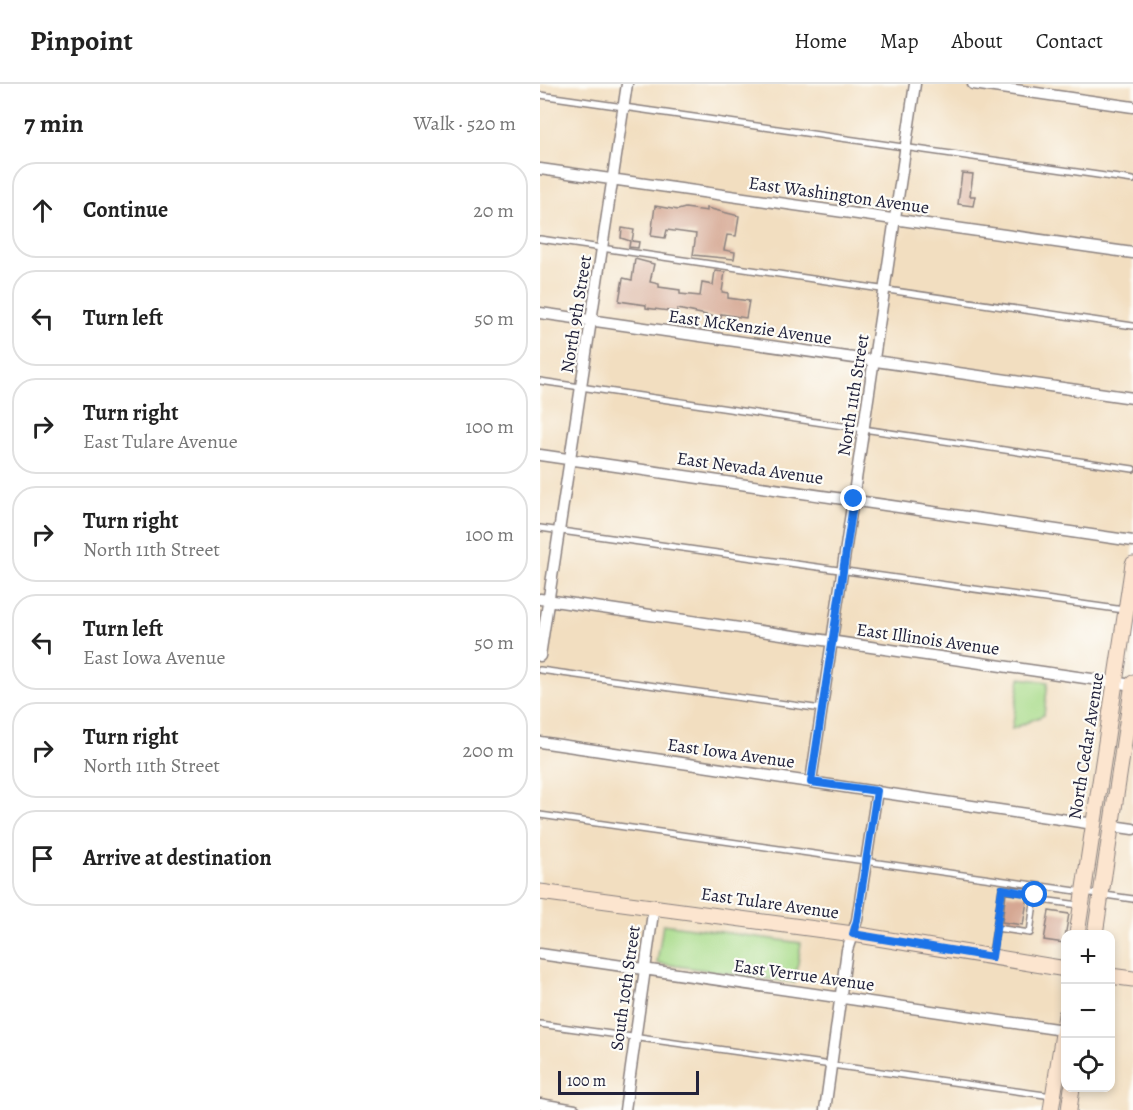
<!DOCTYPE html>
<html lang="en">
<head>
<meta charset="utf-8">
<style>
	body { margin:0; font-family:Alegreya,serif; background:#f2f2f2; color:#222 }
	.controls { position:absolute; right:18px; bottom:18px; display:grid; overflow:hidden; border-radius:12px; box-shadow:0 3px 9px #0003 }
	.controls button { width:54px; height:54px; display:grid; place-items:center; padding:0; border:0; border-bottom:2px solid #e0e0e0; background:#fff; color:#222; font:30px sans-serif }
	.scale { position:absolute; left:18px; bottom:15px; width:141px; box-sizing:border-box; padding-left:6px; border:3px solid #22223b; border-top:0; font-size:16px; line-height:21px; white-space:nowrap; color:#22223b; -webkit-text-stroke:4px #fdfcf7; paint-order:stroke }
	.stop { position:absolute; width:18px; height:18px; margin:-14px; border:4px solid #1a73e8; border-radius:50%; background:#fff }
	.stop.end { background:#1a73e8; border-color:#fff; box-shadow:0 2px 6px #0008 }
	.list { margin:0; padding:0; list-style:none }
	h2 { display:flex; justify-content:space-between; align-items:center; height:78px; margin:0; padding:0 24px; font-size:26px }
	h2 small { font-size:20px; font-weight:400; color:#767676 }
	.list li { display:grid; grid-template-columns:39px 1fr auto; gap:18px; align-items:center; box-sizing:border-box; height:96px; margin:0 12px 12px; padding:0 12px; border:2px solid #e0e0e0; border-radius:24px }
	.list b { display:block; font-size:22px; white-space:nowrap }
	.list p { margin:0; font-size:20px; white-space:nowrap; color:#767676 }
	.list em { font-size:20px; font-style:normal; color:#767676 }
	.icon { flex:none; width:33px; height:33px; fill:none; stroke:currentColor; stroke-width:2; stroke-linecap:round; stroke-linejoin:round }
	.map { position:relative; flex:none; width:593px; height:1026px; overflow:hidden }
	header { display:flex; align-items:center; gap:36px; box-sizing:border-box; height:84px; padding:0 30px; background:#fff; border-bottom:2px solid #e0e0e0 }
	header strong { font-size:28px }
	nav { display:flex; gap:33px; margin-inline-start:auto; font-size:21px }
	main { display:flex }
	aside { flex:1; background:#fff }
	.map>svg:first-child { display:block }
	.green { fill:#a8db8a; stroke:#657e62; stroke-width:1.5 }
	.building { fill:#d5a793 }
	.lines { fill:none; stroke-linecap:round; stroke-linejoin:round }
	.lane-casing { stroke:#8a807e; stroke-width:8 }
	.street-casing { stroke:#8a807e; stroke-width:13 }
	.secondary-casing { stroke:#8a807e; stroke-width:17 }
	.lane { stroke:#fff; stroke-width:5 }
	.street { stroke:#fff; stroke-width:10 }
	.secondary { stroke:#fce5cf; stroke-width:15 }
	.route { stroke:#1a73e8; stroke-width:8 }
	.labels { text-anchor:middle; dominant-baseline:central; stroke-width:4.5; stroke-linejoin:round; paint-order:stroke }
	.street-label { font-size:18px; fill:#22223b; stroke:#fdfcf7 }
</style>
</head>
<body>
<header>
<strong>Pinpoint</strong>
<nav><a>Home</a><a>Map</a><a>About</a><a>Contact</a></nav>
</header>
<main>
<aside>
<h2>7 min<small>Walk · 520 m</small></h2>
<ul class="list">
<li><svg class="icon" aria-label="ahead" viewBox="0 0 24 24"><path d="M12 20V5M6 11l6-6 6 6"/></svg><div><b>Continue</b></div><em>20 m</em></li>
<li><svg class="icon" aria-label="left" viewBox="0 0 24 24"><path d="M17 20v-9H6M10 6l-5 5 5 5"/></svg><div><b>Turn left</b></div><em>50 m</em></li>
<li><svg class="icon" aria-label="right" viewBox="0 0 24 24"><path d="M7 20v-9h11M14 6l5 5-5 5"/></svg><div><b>Turn right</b><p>East Tulare Avenue</p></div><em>100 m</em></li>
<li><svg class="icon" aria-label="right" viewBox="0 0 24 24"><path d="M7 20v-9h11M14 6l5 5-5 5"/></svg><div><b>Turn right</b><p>North 11th Street</p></div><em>100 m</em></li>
<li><svg class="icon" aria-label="left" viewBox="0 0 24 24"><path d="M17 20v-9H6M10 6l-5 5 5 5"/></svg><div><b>Turn left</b><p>East Iowa Avenue</p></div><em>50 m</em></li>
<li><svg class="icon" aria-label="right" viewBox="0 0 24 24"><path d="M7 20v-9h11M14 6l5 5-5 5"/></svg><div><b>Turn right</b><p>North 11th Street</p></div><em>200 m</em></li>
<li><svg class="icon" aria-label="arrive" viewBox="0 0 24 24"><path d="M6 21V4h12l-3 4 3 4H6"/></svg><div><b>Arrive at destination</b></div></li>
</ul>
</aside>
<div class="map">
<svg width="593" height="1026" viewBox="0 0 593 1026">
	<rect width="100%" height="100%" fill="#fdfcf7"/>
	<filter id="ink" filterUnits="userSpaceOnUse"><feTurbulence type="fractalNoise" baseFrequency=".0167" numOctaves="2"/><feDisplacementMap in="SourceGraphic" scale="12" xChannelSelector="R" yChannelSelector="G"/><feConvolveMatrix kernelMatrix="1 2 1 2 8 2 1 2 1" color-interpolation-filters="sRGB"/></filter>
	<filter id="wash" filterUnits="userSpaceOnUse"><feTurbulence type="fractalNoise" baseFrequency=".008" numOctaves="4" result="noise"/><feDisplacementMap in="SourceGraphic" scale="24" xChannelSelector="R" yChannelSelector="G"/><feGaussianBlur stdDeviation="1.35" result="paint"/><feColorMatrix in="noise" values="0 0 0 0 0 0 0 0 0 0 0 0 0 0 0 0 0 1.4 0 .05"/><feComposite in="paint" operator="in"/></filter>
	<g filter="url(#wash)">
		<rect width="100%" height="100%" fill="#f2dec0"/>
		<path class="green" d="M480,594L508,598L504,631L472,645Z
			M123,840L261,859L255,899L117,879Z"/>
		<g id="blocks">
			<path class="building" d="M422,89L433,90L430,112H435L433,122L418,120Z
				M115,122L138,126L145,124L167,127V124L199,132L196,152L187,151L184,166L195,168L194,175L153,171L156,150L127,146L125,154L111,152Z
				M82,144L94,146L92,157L99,158L98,164L89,163L90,157L81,154Z
				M95,175L114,180L110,198L119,200V203L140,206V210L160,212L162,199L173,201L175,187L185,188L182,208L188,209V214L209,217L206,234L181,230V234L137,225V228L106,224V221L79,217L83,194L92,196Z
				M466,810L488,812L483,841L462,838Z
				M509,827L529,830L524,859L504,856Z"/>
		</g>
	</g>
	<g filter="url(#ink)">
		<use href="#blocks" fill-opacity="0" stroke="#8a807e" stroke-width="1.5"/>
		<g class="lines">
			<defs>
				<path id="lane" d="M0,11L593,96
					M0,155L593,242
					M0,297L593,385
					M0,444L584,526
					M0,586L282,625
					M0,731L593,815
					M456,844L490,849L495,811
					M452,871L462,805L492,808L502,816L539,821
					M0,940L512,1012"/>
				<path id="street" d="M433,0L593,23
					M0,85L593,169
					M0,229L593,314
					M0,371L593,457
					M0,515L593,601
					M0,572L87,0
					M0,658L554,740
					M271,697L375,0
					M572,742L593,745
					M0,870L523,946
					M0,1020L35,1026
					M85,1026L114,822
					M285,1026L307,866L317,836L337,707"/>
				<path id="secondary" d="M0,808L313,850L526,885
					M537,850L593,480
					M555,850L593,599
					M570,892L593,895
					M511,1026L526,931
					M529,1026L532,1004"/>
			</defs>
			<use href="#lane" class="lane-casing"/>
			<use href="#street" class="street-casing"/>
			<use href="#secondary" class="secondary-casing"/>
			<use href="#lane" class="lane"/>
			<use href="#street" class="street"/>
			<use href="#secondary" class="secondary"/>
		</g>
	</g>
	<g class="lines" filter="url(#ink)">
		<path class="route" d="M314,415L271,698L337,707L317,836L313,850L452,873L462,805L495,811"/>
	</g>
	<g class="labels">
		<g class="street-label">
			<text transform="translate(299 111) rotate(8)">East Washington Avenue</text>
			<text transform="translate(36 230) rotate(-81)">North 9th Street</text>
			<text transform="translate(210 243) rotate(8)">East McKenzie Avenue</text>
			<text transform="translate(313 311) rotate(-81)">North 11th Street</text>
			<text transform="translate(210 384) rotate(8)">East Nevada Avenue</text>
			<text transform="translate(388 555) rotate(8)">East Illinois Avenue</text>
			<text transform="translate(546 662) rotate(-81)">North Cedar Avenue</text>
			<text transform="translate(191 669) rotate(8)">East Iowa Avenue</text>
			<text transform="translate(230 819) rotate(8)">East Tulare Avenue</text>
			<text transform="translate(264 891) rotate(8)">East Verrue Avenue</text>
			<text transform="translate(85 904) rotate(-82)">South 10th Street</text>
		</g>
	</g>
</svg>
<div class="controls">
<button>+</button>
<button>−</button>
<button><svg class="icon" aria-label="locate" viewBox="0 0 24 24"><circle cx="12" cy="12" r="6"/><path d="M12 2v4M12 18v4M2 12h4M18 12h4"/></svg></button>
</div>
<div class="scale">100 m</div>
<div class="stop" style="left:495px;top:811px"></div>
<div class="stop end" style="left:314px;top:415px"></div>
</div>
</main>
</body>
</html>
